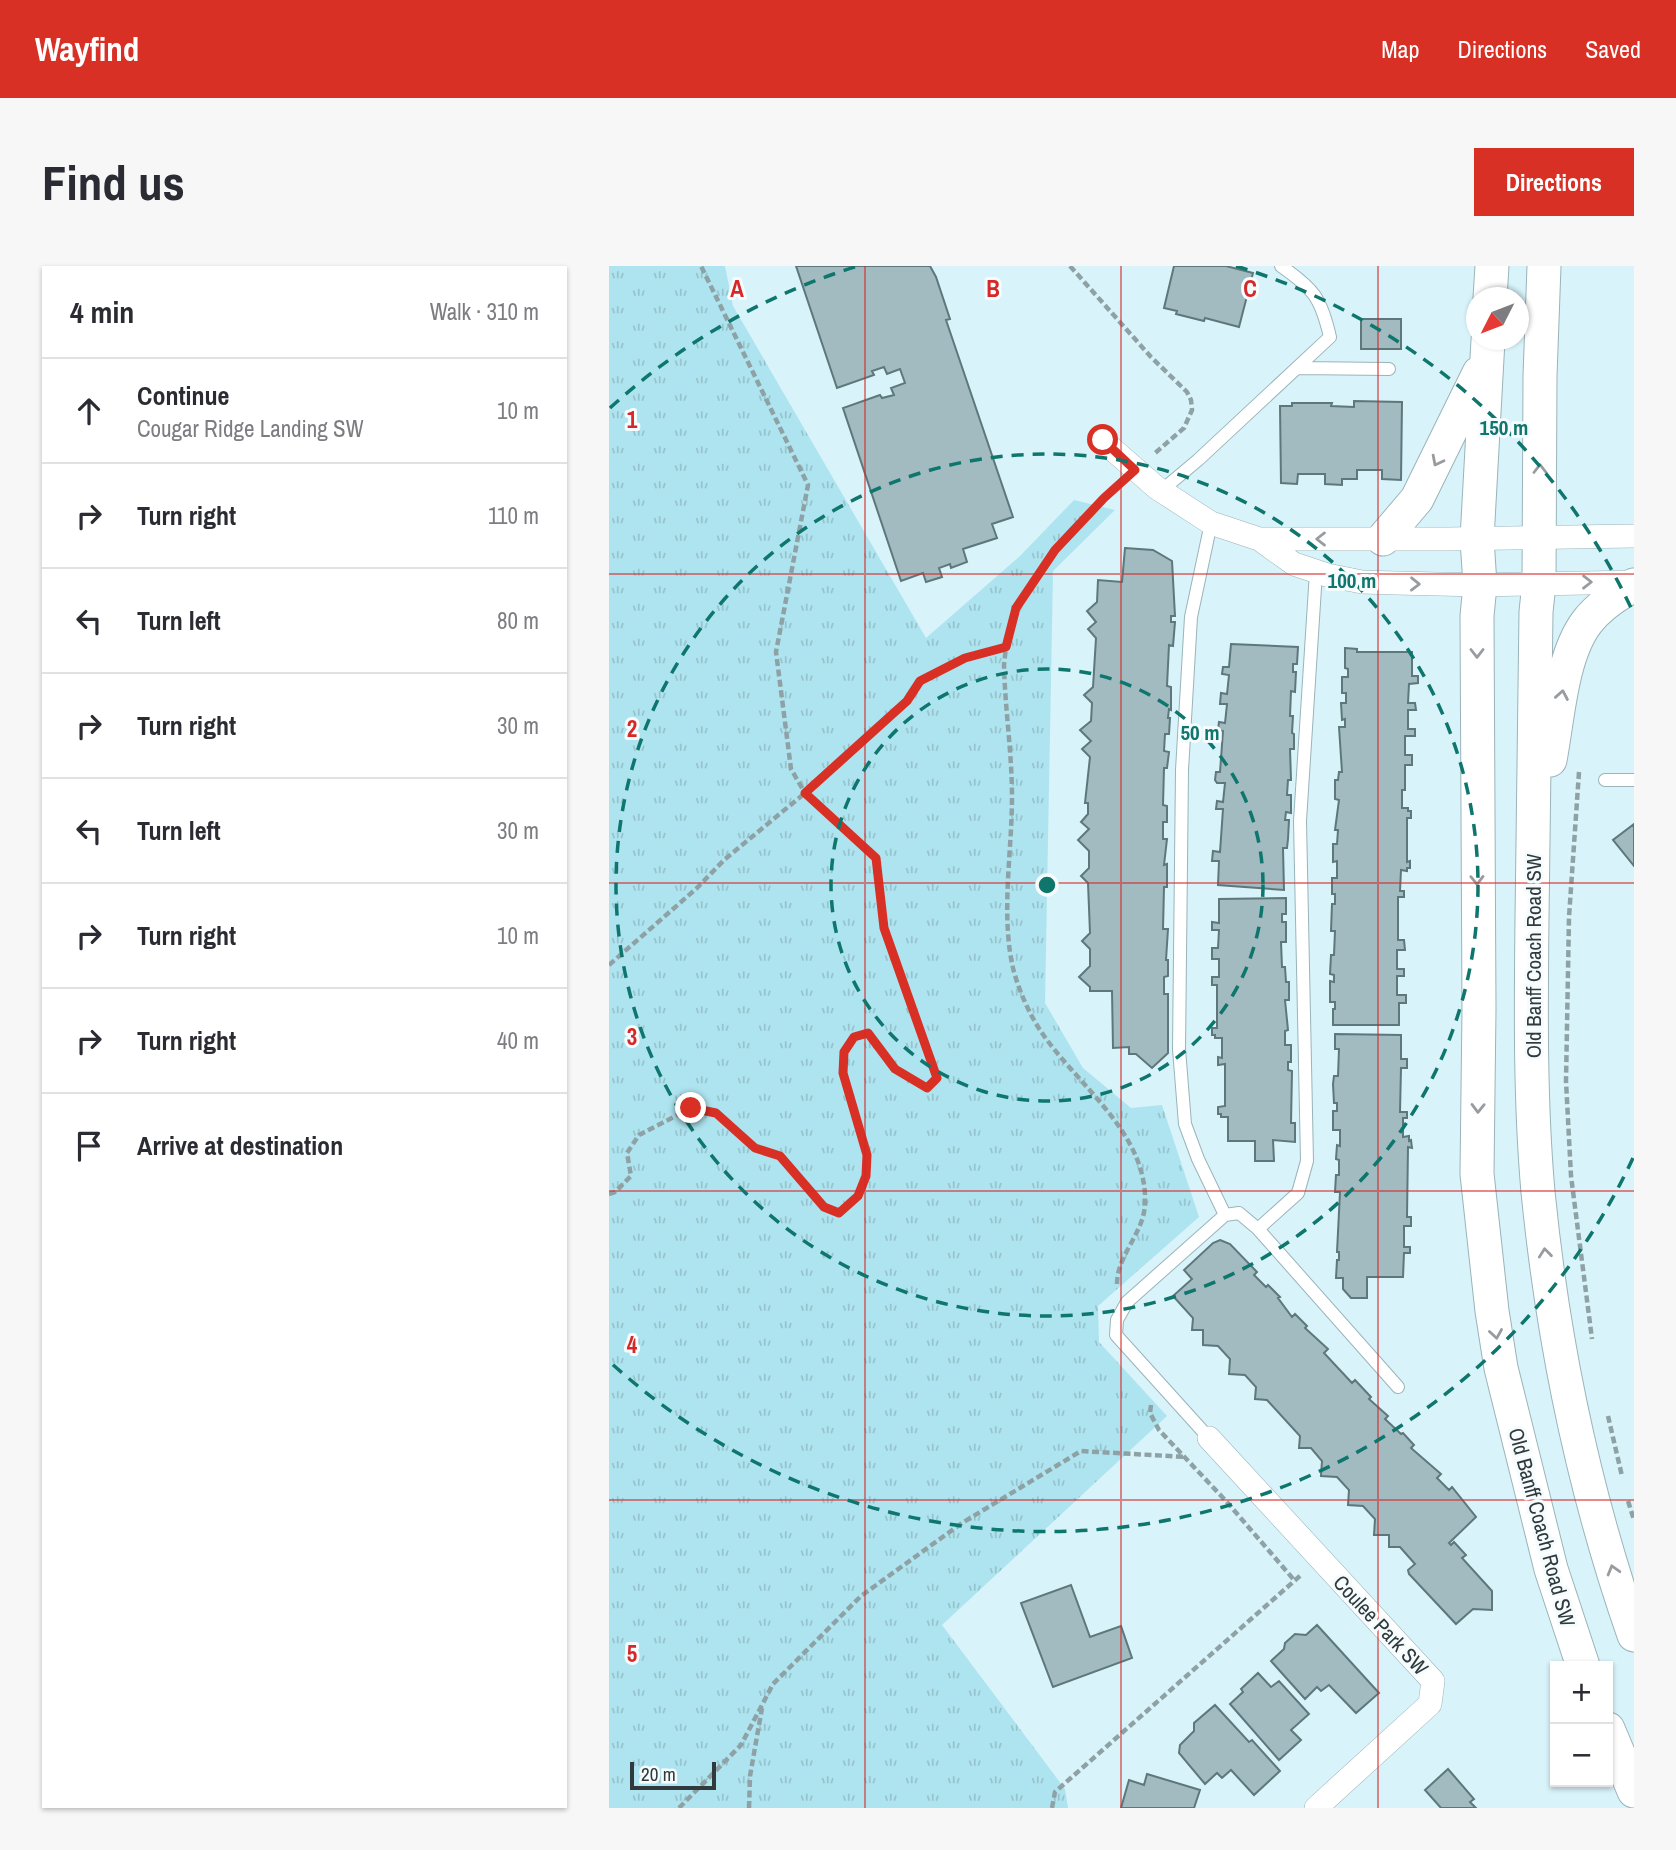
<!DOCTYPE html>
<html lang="en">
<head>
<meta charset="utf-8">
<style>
	body { margin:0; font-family:"Archivo Narrow",sans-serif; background:#f7f7f7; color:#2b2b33 }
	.controls { position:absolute; right:21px; bottom:21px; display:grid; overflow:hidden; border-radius:0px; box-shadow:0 2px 5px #0004 }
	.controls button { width:63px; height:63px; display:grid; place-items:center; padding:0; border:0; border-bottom:2px solid #e1e1e2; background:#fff; color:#2b2b33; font:35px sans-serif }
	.compass { position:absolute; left:857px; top:21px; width:63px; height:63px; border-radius:50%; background:#fff; box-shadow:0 2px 5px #0004; rotate:228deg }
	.scale { position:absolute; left:21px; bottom:18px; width:86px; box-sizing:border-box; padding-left:7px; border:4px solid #303a3c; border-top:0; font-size:19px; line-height:24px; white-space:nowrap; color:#303a3c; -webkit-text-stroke:5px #f6fcfd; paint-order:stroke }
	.stop { position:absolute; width:21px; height:21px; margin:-16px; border:5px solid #d93025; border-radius:50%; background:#fff }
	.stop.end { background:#d93025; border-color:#fff; box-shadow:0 2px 7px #0008 }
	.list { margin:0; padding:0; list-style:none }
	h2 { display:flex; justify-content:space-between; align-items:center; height:91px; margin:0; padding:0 28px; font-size:30px }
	h2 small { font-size:23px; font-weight:400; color:#7c7c81 }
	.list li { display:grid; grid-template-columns:46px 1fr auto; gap:21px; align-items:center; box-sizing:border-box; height:105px; padding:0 28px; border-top:2px solid #e1e1e2 }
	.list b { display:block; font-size:26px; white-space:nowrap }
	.list p { margin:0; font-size:23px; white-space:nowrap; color:#7c7c81 }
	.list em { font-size:23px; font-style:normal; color:#7c7c81 }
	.icon { flex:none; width:38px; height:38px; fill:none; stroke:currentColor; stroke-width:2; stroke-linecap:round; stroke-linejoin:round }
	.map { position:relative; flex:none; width:1025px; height:1542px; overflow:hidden; border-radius:0px }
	header { display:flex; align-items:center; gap:42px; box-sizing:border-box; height:98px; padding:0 35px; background:#d93025; color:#fff }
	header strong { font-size:33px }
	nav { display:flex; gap:38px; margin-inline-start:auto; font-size:24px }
	.intro { display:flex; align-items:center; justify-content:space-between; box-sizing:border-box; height:168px; padding:0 42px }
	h1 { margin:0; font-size:49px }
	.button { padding:18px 32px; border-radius:0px; background:#d93025; color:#fff; font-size:24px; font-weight:700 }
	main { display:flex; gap:42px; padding:0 42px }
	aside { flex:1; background:#fff; border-radius:0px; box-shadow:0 2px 5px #0004 }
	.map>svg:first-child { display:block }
	.park { fill:url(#park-tufts) }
	.building { fill:#a1bbc1; stroke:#5e777b; stroke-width:2 }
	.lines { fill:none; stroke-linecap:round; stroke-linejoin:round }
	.service-casing { stroke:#9ab4b9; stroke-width:14 }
	.minor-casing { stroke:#9ab4b9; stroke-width:24 }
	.secondary-casing { stroke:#9ab4b9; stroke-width:35 }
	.path { stroke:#8ea2a6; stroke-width:4.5; stroke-dasharray:7 3.5; stroke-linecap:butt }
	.service { stroke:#fff; stroke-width:12 }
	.minor { stroke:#fff; stroke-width:23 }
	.secondary { stroke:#fff; stroke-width:33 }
	.oneway { stroke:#989c9e }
	.route { stroke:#d93025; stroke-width:9 }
	.grid { fill:none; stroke:#d62828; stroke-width:2; stroke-opacity:0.55 }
	.ring { fill:none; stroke:#0f766e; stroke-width:3.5; stroke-dasharray:12 9 }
	.labels { text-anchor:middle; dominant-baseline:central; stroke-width:6; stroke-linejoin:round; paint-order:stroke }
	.street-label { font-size:21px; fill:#303a3c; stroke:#f6fcfd }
	.grid-label { font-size:23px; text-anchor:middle; font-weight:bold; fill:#d62828; stroke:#f6fcfd; stroke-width:6; stroke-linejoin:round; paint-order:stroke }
	.centre { fill:#0f766e; stroke:#f6fcfd; stroke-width:3.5 }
	.ring-label { font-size:21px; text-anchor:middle; font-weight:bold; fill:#0f766e; stroke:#f6fcfd; stroke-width:6; stroke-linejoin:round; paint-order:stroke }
</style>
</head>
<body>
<header>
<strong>Wayfind</strong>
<nav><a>Map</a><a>Directions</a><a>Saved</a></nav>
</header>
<div class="intro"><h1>Find us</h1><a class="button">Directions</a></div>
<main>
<aside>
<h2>4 min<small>Walk · 310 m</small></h2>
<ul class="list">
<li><svg class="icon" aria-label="ahead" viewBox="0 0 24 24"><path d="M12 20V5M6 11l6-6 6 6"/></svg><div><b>Continue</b><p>Cougar Ridge Landing SW</p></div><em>10 m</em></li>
<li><svg class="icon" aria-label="right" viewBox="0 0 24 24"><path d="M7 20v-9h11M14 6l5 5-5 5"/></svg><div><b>Turn right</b></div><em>110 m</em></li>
<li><svg class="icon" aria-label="left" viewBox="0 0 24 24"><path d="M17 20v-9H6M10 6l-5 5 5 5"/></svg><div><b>Turn left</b></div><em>80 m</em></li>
<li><svg class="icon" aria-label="right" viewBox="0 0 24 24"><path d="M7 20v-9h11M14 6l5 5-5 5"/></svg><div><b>Turn right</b></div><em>30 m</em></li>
<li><svg class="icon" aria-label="left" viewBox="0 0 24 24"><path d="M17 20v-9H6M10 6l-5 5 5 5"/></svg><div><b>Turn left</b></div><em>30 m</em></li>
<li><svg class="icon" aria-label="right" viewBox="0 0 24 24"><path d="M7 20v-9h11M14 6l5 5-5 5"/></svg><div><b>Turn right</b></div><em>10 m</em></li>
<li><svg class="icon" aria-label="right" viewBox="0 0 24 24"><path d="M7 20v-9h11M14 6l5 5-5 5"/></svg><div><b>Turn right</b></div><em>40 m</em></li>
<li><svg class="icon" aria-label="arrive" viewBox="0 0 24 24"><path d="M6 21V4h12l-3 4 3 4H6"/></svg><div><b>Arrive at destination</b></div></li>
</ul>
</aside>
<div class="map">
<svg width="1025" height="1542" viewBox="0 0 1025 1542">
	<defs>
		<pattern id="park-tufts" width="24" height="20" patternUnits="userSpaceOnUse" patternTransform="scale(1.75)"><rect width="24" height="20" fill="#aee4ef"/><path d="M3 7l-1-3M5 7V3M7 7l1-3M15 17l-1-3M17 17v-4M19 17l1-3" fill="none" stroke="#96c4ce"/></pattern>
	</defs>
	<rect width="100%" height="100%" fill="#d8f3f9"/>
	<path class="park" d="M0,0H116L124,40L317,372L411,290L465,234L506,244L444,305L436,737L474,802L522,842L553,839L590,951L489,1040L490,1076L558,1150L333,1359L456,1523L459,1542H0Z"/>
	<path class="building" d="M187,0H321L327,11L341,53L337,54L404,251L383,258L388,272L354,283L358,296L342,302L341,298L330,302L333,311L317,316L314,307L292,315L234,142L271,129L273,132L285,129L282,122L296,117L291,103L278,108L275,101L263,105L265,109L228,122Z
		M565,0H617L644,7L630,61L596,52L595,55L567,48L568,45L555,42Z
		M752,53H792V83H752Z
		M745,135L793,136L792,214L773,213V204H748V213H733V219L716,218V208H689L688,218L672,217L671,140H683V137H723L722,140L745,141Z
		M516,282L544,284L563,295L566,350H562V356H566L564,380L560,379L558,420L562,421V444L560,443L559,452H561L560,468H556L555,485L560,486L558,502H555L554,539L558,540V556H554V573H558L555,599L558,598V621H555L554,663H559L557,694H559V710L555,711V728H559V787L543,802L527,788H520V781L504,782L503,725H481V721L470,711L481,700V683L473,675L481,667L479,617L472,610L480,602V585L469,574L480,563L472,556L479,548V537H476L481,491L473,483L482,475L471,464L482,455L483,437L475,429L484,421L487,372L479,363L487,356L478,345L488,336L489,314L513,316Z
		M622,378L689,381L688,398H684V406H687L686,426L682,425L681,450H684L683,467L685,468V483H681L682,514H679L678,529H682V547L677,546L676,554H680L679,573L678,582H674L675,624L609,619L610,595H603L604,585L611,586L614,543H607L608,535L614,536L616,517H608L606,514L607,506H611L614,465L609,464L610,456L616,457L618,438H611L612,427L618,428L620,409L613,408L614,401H620Z
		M736,382L748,383V386H803V410H809V417L800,418L799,437H806L807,444H799V463H806V470H796V489H803V499H796V524H793V542H799V545H802V552H798V596L801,595V602H798V605L792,604L791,625H795V631H789V674H795L796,684H788V703H795V710H788V729H797V737H790V759H724V743H726V736H721V715L725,716V709L721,708L722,689H725L726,665H722L723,638H726V628H723V612H728V595L724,596V578H728L729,564H726L730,534L726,533V514H729L730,506H733L730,461H736V453L733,454L732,437H737V427H733V411H739V403L736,402Z
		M1025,558V600L1004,574Z
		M677,632V648H673V656H677V676H672L673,701H676L677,716H680V734H676L679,764L676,765V779H682V796H679V804L683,805L682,857H686V876L664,874L665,895H646V875H619V851H612V848H609V841L616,840V798L609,799V791L613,792V772H606V769H603V762H608V719H603V711H610V693H603V682H609L610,664H603V656L610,657V633Z
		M726,768L792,769V793H798V802H792L791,846H798V852H794V871L800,870V875L802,874L803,882L799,881L798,951H802V960H795V981H801V987H795L794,1011H758V1032H742L734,1023V1012H727L728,994H730V986H728L731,926H726L727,909H730V894L727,893L728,879L731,880V864H724V845H728V837H725L724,818L725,810H729L730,783H726Z
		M611,974L621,978L648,1006L645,1009L657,1021L659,1019L671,1031L669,1032L683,1051L686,1048L698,1060L696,1062L719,1083L715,1087L743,1117L746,1114L762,1131L760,1133L779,1150L776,1153L792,1168L794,1167L805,1179L802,1182L832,1208L828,1212L840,1224L843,1221L867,1251L840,1277L842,1279L845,1276L857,1289L853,1292L883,1325V1344L864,1343L847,1358L800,1308L799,1304L806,1298L791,1281H780V1269H765L766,1253L754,1240L739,1239L740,1224L728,1211L712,1210L713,1195L702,1182H690L691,1170L658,1134L646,1133L647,1121L636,1109L620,1108L621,1093L609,1080L594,1079V1064H583L584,1052L564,1030L583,1013L575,1004L604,977Z
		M462,1319L481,1371L512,1360L523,1392L444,1421L412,1337Z
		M708,1359L770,1427L747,1447L720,1419L712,1425L708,1421L696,1433L662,1395L675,1383L676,1377L686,1368L697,1369Z
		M649,1407L662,1421L670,1415L700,1448L682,1464L692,1474L670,1494L621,1438L634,1426L632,1423Z
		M606,1439L640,1476L643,1474L671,1505L645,1529L622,1504L613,1512L608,1507L596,1518L570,1487L571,1479L585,1465V1457Z
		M839,1503L865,1533L861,1536L867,1542H832L816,1524Z
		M538,1508L591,1524L585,1542H512L520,1514L535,1519Z"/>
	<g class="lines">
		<defs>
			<path id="service" d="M689,102L780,103
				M552,225L589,194L721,71C712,32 705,23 672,0
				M602,257L582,351L573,504L570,783L576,858L589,893L616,949
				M996,514H1025
				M649,963L689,927L698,895L691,555L707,306
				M600,1172L507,1069L508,1054L518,1036L616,949L630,947L649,963L789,1121"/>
			<path id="minor" d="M494,175L548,222L602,257L650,273L685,298L718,309L753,316L787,317L871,319L1025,316
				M650,273H839L1025,270
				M600,1172L824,1415L821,1438L707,1542"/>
			<path id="secondary" d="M935,0L931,110L930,317L927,346C926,448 924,550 923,652C922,743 921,835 929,926C944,1077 975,1226 1025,1369
				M881,32L883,0
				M879,74L868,273L871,319L868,350L870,743L868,908L883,1045L892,1102L942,1303L974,1400
				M774,273L808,233L870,107
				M941,494C949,453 952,390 978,356C990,340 1007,329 1025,319
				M999,1463L1025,1525"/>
		</defs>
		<use href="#service" class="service-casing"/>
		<use href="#minor" class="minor-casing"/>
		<use href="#secondary" class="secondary-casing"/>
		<path class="path" d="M461,0L542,91L578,126L582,134L583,144L575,162L545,188
			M970,506L960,651L957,815L962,910L983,1073
			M0,699L88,622L115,594L196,527L298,435L311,415L356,392L397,381
			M0,928L6,926L22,910L18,887L30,869L82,842L107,847L146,882L171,890L215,941L230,947L249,930L257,910L259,889L234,807L235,786L245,771L259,767L286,803L318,822L328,812L275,662L267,592L196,527L182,503L167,386L199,219L92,0
			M508,1018C508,989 535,967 536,938C539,866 467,819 431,764C420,747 411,727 405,706C391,652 403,587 403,531C403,487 396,443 395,399C397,380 399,357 408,340C431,296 473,251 510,219
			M542,1139L541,1147L550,1164L617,1235L686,1315
			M999,1150L1013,1210
			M1019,1235L1025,1254
			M70,1542L132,1479L164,1418L252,1330L353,1257L472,1185L577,1191
			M140,1542L141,1510L153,1442
			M443,1542L446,1526L692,1309"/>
		<use href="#service" class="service"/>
		<use href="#minor" class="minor"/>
		<use href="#secondary" class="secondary"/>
	</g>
	<defs><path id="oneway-chevron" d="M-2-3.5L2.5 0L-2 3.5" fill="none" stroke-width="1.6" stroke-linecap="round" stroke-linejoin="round" transform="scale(1.75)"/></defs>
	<g class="oneway">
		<use href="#oneway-chevron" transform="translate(828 195) rotate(117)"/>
		<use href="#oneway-chevron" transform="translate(931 203) rotate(-90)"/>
		<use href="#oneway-chevron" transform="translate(712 273) rotate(-180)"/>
		<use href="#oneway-chevron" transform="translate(978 316)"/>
		<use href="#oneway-chevron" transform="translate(806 318) rotate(1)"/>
		<use href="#oneway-chevron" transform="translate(868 387) rotate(90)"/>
		<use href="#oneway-chevron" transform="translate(953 429) rotate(-80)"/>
		<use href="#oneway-chevron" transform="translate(868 614) rotate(89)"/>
		<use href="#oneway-chevron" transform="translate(869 842) rotate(91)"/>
		<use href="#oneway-chevron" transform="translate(936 987) rotate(-96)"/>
		<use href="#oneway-chevron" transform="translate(887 1068) rotate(81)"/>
		<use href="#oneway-chevron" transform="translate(1004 1304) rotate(-106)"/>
	</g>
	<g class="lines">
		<path class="route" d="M82,842L107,847L146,882L171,890L215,941L230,947L249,930L257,910L258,889L234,807L235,786L245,771L259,767L286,803L318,822L328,812L275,662L267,592L196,527L298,435L311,415L356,392L397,381L407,342L446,284L495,232L526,204L494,174"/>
	</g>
	<path class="grid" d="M256,0V1542M512,0V1542M769,0V1542M0,308H1025M0,617H1025M0,925H1025M0,1234H1025"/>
	<g class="ring">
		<circle cx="438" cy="619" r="216"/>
		<circle cx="438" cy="619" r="431"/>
		<path d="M1024 892A647 647 0 0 1 1 1096M1 142A647 647 0 0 1 249 0M627 0A647 647 0 0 1 1024 346"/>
	</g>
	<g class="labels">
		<g class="street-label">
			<text transform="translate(924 690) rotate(-90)">Old Banff Coach Road SW</text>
			<text transform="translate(933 1261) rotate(75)">Old Banff Coach Road SW</text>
			<text transform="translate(772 1359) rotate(47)">Coulee Park SW</text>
		</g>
	</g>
	<g class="grid-label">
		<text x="128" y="31">A</text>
		<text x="384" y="31">B</text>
		<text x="641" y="31">C</text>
		<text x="23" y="162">1</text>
		<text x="23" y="471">2</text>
		<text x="23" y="779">3</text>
		<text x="23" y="1087">4</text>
		<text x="23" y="1396">5</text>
	</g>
	<circle cx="438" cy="619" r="10" class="centre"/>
	<g class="ring-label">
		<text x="895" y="169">150 m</text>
		<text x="743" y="322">100 m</text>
		<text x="591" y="474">50 m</text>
	</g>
</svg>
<div class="controls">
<button>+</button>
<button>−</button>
</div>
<svg class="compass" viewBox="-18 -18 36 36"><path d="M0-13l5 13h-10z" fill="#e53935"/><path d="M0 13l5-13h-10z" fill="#7c7c81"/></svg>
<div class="scale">20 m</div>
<div class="stop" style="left:494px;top:174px"></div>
<div class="stop end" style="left:82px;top:842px"></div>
</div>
</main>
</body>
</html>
